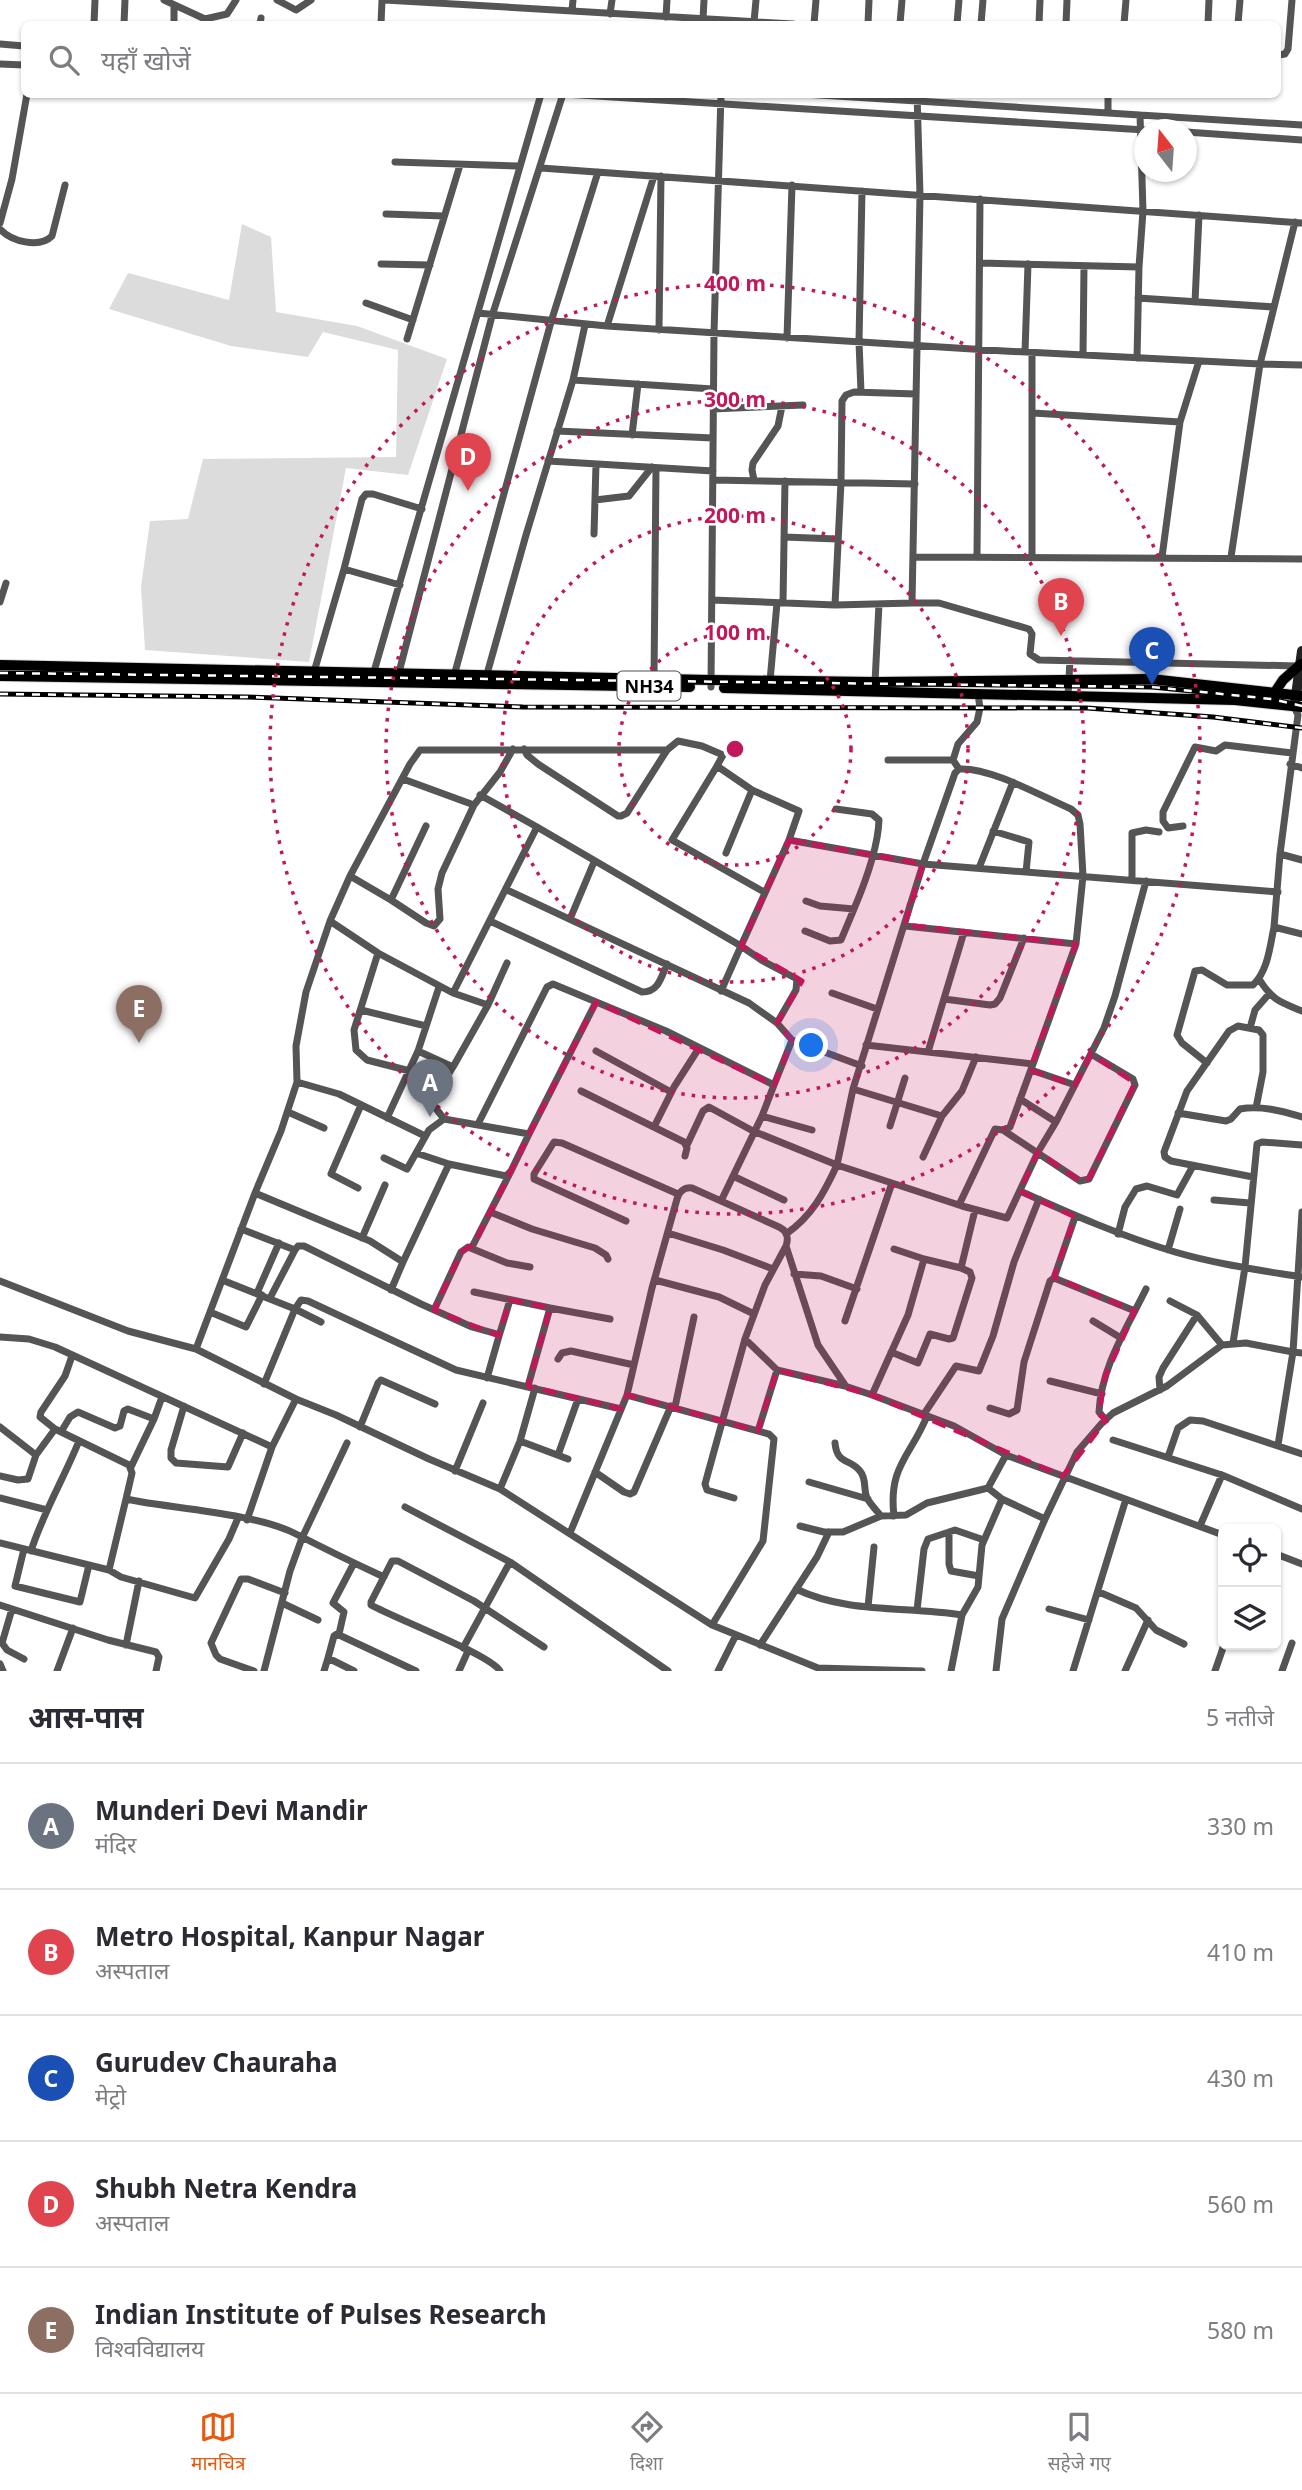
<!DOCTYPE html>
<html lang="hi">
<head>
<meta charset="utf-8">
<style>
	body { margin:0; font-family:"Noto Sans","Noto Sans Devanagari",sans-serif; background:#f7f7f7; color:#2b2b33 }
	.controls { position:absolute; right:21px; bottom:21px; display:grid; overflow:hidden; border-radius:10px; box-shadow:0 2px 5px #0004 }
	.controls button { width:63px; height:63px; display:grid; place-items:center; padding:0; border:0; border-bottom:2px solid #e1e1e2; background:#fff; color:#2b2b33; font:35px sans-serif }
	.compass { position:absolute; left:1134px; top:119px; width:63px; height:63px; border-radius:50%; background:#fff; box-shadow:0 2px 5px #0004; rotate:343deg }
	.you { position:absolute; left:812px; top:1046px; width:24px; height:24px; margin:-18px; border:5px solid #fff; border-radius:50%; background:#1a73e8; box-shadow:0 0 0 10px #1a73e833 }
	.badge { display:grid; place-items:center; width:46px; height:46px; border-radius:50%; background:#ea580c; color:#fff; font-size:23px; font-weight:700 }
	.pin { position:absolute; translate:-50% -58px; filter:drop-shadow(0 2px 4px #0008) }
	.pin::after { content:''; position:absolute; top:37px; width:24px; height:21px; background:inherit; clip-path:polygon(0 0,100% 0,50% 100%) }
	.list { margin:0; padding:0; list-style:none }
	h2 { display:flex; justify-content:space-between; align-items:center; height:91px; margin:0; padding:0 28px; font-size:30px }
	h2 small { font-size:23px; font-weight:400; color:#7c7c81 }
	.list li { display:grid; grid-template-columns:46px 1fr auto; gap:21px; align-items:center; box-sizing:border-box; height:126px; padding:0 28px; border-top:2px solid #e1e1e2 }
	.list b { display:block; font-size:26px; white-space:nowrap }
	.list p { margin:0; font-size:23px; white-space:nowrap; color:#7c7c81 }
	.list em { font-size:23px; font-style:normal; color:#7c7c81 }
	.icon { flex:none; width:38px; height:38px; fill:none; stroke:currentColor; stroke-width:2; stroke-linecap:round; stroke-linejoin:round }
	.map { position:relative; flex:none; width:1302px; height:1671px; overflow:hidden }
	.search { position:absolute; background:#fff; box-shadow:0 2px 5px #0004; left:21px; right:21px; top:21px; height:77px; display:flex; align-items:center; gap:18px; box-sizing:border-box; padding:0 24px; border-radius:10px; color:#7c7c81; font-size:26px }
	.sheet { height:721px; background:#fff }
	nav { display:flex; justify-content:space-around; align-items:center; box-sizing:border-box; height:98px; border-top:2px solid #e1e1e2; background:#fff; font-size:19px; color:#7c7c81 }
	nav a { display:grid; justify-items:center; gap:4px }
	nav .on { color:#ea580c }
	.map>svg:first-child { display:block }
	.green { fill:#dcdcdc }
	.lines { fill:none; stroke-linecap:round; stroke-linejoin:round }
	.trunk-casing { stroke:#dbdbdb; stroke-width:12 }
	.minor { stroke:#555; stroke-width:7 }
	.secondary { stroke:#222; stroke-width:10 }
	.trunk { stroke:#000; stroke-width:10 }
	.rail-casing { stroke:#000; stroke-width:5 }
	.rail { stroke:#fff; stroke-width:2.5; stroke-dasharray:8; stroke-linecap:butt }
	.marked { fill:#c2185b; fill-opacity:0.2; stroke:#c2185b; stroke-width:5; stroke-dasharray:14 9; stroke-linejoin:round }
	.ring { fill:none; stroke:#c2185b; stroke-width:3.5; stroke-dasharray:3.5 7 }
	.labels { text-anchor:middle; dominant-baseline:central; stroke-width:5; stroke-linejoin:round; paint-order:stroke }
	.shield { fill:#fff; stroke:#4c4c4c; stroke-width:2 }
	.shield-label { font-size:18px; font-weight:bold; fill:#000 }
	.centre { fill:#c2185b; stroke:#fff; stroke-width:3.5 }
	.ring-label { font-size:21px; text-anchor:middle; font-weight:bold; fill:#c2185b; stroke:#fff; stroke-width:5; stroke-linejoin:round; paint-order:stroke }
</style>
</head>
<body>
<div class="map">
<svg width="1302" height="1671" viewBox="0 0 1302 1671">
	<rect width="100%" height="100%" fill="#fff"/>
	<path class="green" d="M242,224L271,237L276,312L357,326L447,359L408,475L346,468L309,662L145,650L141,587L150,521L188,519L203,459L396,457L398,350L323,332L308,357L231,346L109,309L128,273L229,300Z"/>
	<g class="lines">
		<defs>
			<path id="trunk" d="M0,665L711,680L875,682L1151,679L1302,696
				M0,676L690,687
				M724,688L1235,700L1302,707
				M1275,692L1283,680L1301,664"/>
		</defs>
		<use href="#trunk" class="trunk-casing"/>
		<path class="minor" d="M164,0L205,19L227,14L236,0
			M277,0L296,10L311,0
			M385,0L793,24
			M572,11L573,0
			M610,14L612,0
			M666,17L667,0
			M703,19L704,0
			M754,22L756,0
			M94,24L95,0
			M124,24L125,0
			M174,24V5
			M260,24L261,18
			M381,24L382,0
			M814,24L816,0
			M868,24L869,0
			M900,24L902,0
			M957,24L959,0
			M981,24L983,0
			M1039,24L1040,0
			M1066,24L1067,0
			M1124,24L1126,0
			M1208,24L1209,0
			M1238,24L1240,0
			M0,44L24,46
			M1278,55L1285,54L1288,49L1292,0
			M0,64L24,65
			M564,94L1145,130
			M803,94L1302,125
			M1108,113V94
			M1186,132L1302,140
			M395,162L519,166
			M541,168L1302,223
			M386,214L444,216
			M0,223L12,179L27,94
			M0,229C11,241 39,249 52,236L65,185
			M980,263L1139,267
			M381,264L430,265
			M1138,298L1274,307
			M1195,302L1199,215
			M366,303L413,320
			M478,313L607,326L1004,351L1260,364L1302,365
			M607,326L654,176
			M659,330L661,176
			M787,338L792,185
			M407,339L460,165
			M1025,352L1028,264
			M1032,353V557
			M1083,355L1084,266
			M1137,358L1139,267L1143,211L1140,115
			M573,380L713,389
			M861,392L859,342L862,191
			M713,409L803,405
			M1033,413L1180,422
			M557,431L713,438
			M632,435L638,384
			M548,461L713,471
			M713,480L915,484
			M754,480L752,470L753,463L778,426L782,406
			M595,500L629,496L652,467
			M594,534L596,464
			M784,537L837,539
			M915,557L1302,559
			M977,557L980,199
			M1162,557L1180,422L1199,361
			M1231,557L1260,364L1295,222
			M344,569L362,499L366,494H373L422,509
			M712,600L835,605L912,603L920,195L917,94
			M0,602L6,583
			M783,603L785,481
			M912,603H939L1029,629L1032,634L1030,654L1039,660L1297,666
			M835,605L841,482L842,401L846,395L854,392L916,394
			M314,672L344,569L400,585
			M487,674L526,535L573,380L585,325
			M373,675C430,482 484,287 541,94
			M398,676L492,316L563,94
			M454,676L551,322L598,172
			M654,679L656,468
			M770,681L777,603
			M875,682L879,604
			M711,687L714,333L721,94
			M1068,696L1070,660
			M1294,706L1298,715L1280,854L1274,927L1302,934
			M524,749L527,755L538,764L618,816H621L627,813L667,750L678,741L702,746L723,755L717,766L752,790L799,811L789,840L741,946L537,827
			M953,760L958,744L977,722L980,708L978,694
			M1290,764L1302,768
			M717,766L672,840L764,892
			M403,779L474,805
			M426,826L391,900L426,923L434,926L440,919L438,889L442,873L474,805L500,772L513,749
			M1183,826L1168,828L1163,821V812L1195,747L1216,751L1225,745L1292,753
			M993,831L1029,842L1026,872
			M789,840L923,864L955,773L959,769
			M726,853L752,790
			M1280,854L1302,860
			M979,868L1013,782
			M1132,880V833L1146,830L1159,832
			M1146,881L1115,996L1104,1028L1056,1122L1038,1152L1007,1218L962,1206L837,1165L853,1089L923,864L1278,892
			M507,890L749,1003L777,1023L792,1040
			M391,900L350,876L410,764L420,750H667
			M806,901L820,906L854,909C865,883 878,849 879,820L872,814L836,809
			M570,919L594,862
			M330,921L350,876
			M490,921L642,992C659,992 661,977 667,964
			M905,926L1076,944
			M805,931L830,941L841,940L854,909
			M378,953L354,1030L356,1050L367,1060L410,1071
			M1259,979C1272,1000 1280,1002 1302,1011
			M439,987L418,1051L453,1067L488,1005L453,993
			M721,991L741,946L763,961L797,979L796,990L777,1023
			M832,993L877,1009
			M944,999L990,1005L995,1004L1000,998L1024,938
			M488,1005L507,963
			M361,1010L426,1026
			M1250,1028L1255,1010L1269,994
			M866,1045L1033,1064L1076,944L1083,876L1080,824L1078,815L1071,809C1041,796 990,767 959,769L953,760H888
			M596,1051L671,1092
			M928,1052L964,932
			M1207,1063L1182,1043L1177,1035L1195,971L1202,970L1227,985H1253C1268,971 1270,946 1274,927
			M1031,1070L1075,1085
			M297,1082L339,1094L425,1136
			M853,1089L942,1116L962,1091L976,1057
			M581,1091L684,1142L687,1148L685,1156
			M1020,1099L1056,1122
			M288,1112L324,1128
			M1178,1113L1226,1121L1231,1119L1240,1109C1260,1105 1282,1111 1302,1117
			M762,1116L812,1130
			M387,1118L418,1051
			M444,1119L431,1102L453,1067
			M478,1124L547,987L553,984L666,1031L774,1085L792,1040L862,1066
			M890,1126L905,1078
			M654,1127L674,1087L699,1048
			M1003,1130L1080,1181L1089,1179L1135,1085L1133,1079L1091,1054
			M529,1134L596,1002
			M687,1145L703,1111L709,1107L753,1131L837,1165C824,1193 812,1216 786,1234
			M416,1153L449,1164
			M923,1157L942,1116
			M384,1158L407,1169L429,1130L444,1119L529,1134L511,1171L506,1176L449,1164L403,1262L370,1241L255,1193L281,1131L297,1082L296,1046L306,992L330,921L378,953L453,993L537,827L480,795
			M733,1176L784,1200
			M1253,1177L1171,1161L1165,1157L1164,1152L1187,1091L1229,1031L1238,1026L1259,1030L1263,1035V1072L1256,1108
			M358,1188L331,1174L361,1105
			M1020,1191C1071,1214 1121,1236 1175,1252C1216,1264 1259,1270 1301,1277
			M1214,1200L1250,1203
			M721,1201L762,1116L774,1085
			M959,1205L995,1129L1003,1130L1010,1127L1033,1064
			M490,1212L532,1229L595,1248L606,1255L608,1259
			M626,1221L534,1179V1174L554,1142L562,1143L678,1194
			M241,1229L295,1250L298,1246H304L421,1304L472,1327L497,1334L499,1336L487,1378
			M668,1233L723,1250L773,1269
			M1118,1234L1125,1207L1136,1189L1147,1186L1177,1195L1193,1166
			M362,1238L385,1185
			M786,1246L818,1345L845,1385
			M472,1247L510,1173
			M894,1249L924,1259
			M1168,1250L1180,1209
			M794,1274L821,1276L857,1289
			M1054,1278L1075,1217
			M222,1280L295,1309L301,1300L308,1301L456,1370L621,1409
			M655,1280L719,1297L754,1314
			M0,1281L128,1331L196,1349L255,1193
			M391,1290L403,1262
			M474,1292L550,1308L528,1386
			M257,1293L279,1243
			M270,1298L295,1250
			M1170,1301L1197,1315L1222,1345
			M550,1308L610,1319
			M434,1310L461,1252L468,1247L507,1263L530,1267
			M210,1312L246,1327L262,1295
			M845,1321L892,1183
			M1093,1321L1121,1338
			M499,1336L510,1300
			M0,1337L29,1339L55,1347L272,1447
			M745,1339L777,1370L845,1386L872,1395L954,1426L1006,1455L1223,1535
			M1233,1343L1245,1267L1257,1144L1262,1142L1302,1145
			M196,1349L296,1399L336,1415L429,1459L500,1489L712,1625L818,1668L922,1671
			M891,1352L918,1363L930,1334L949,1339L953,1338L972,1278L970,1272L961,1268
			M72,1356L65,1376L41,1412L40,1417L55,1429L129,1465L132,1473L126,1499
			M558,1359L562,1353L571,1351L634,1365
			M1050,1381L1102,1394
			M264,1384L295,1309L321,1322
			M1160,1390L1159,1377L1163,1368L1197,1315
			M627,1395L769,1434L774,1439L763,1541L712,1625
			M872,1395L908,1315L924,1259L961,1268L975,1210
			M184,1406L171,1450V1458L176,1463L228,1467L243,1433
			M675,1407L694,1317
			M990,1408L1009,1414L1017,1410L1024,1362L1050,1281L1054,1278L1059,1280L1135,1311
			M924,1414L956,1366L979,1371L993,1336L1014,1262L1039,1199
			M1106,1420L1099,1412C1101,1367 1127,1328 1146,1289
			M0,1427L36,1455
			M360,1427L378,1383L381,1380L435,1404
			M758,1431L777,1370
			M61,1432L70,1417L78,1412L115,1428L120,1426L124,1411L128,1409L154,1419
			M1113,1440L1222,1475
			M520,1441L568,1459
			M835,1443C837,1465 850,1458 860,1471C867,1479 863,1489 867,1498C871,1505 877,1511 881,1516
			M1278,1445L1293,1352L1302,1353
			M558,1455L578,1399
			M1168,1457L1178,1428L1190,1420L1203,1421L1302,1454
			M131,1467L154,1419L162,1397
			M455,1471L483,1403
			M595,1472L624,1492L630,1494L634,1492L671,1406
			M0,1476L18,1480L28,1479L36,1455L55,1429
			M809,1482L868,1499
			M500,1489L520,1441L535,1388
			M0,1498L47,1510
			M1002,1499L1045,1519
			M405,1507L510,1562L668,1671
			M894,1516C888,1466 911,1456 927,1416
			M238,1518L229,1539L195,1598L121,1577L109,1570L126,1499L142,1502C184,1509 260,1515 296,1534C325,1549 354,1563 384,1577
			M247,1520L272,1447L296,1399
			M800,1526L824,1532H843L881,1516L906,1515L927,1503L988,1488
			M1200,1526L1222,1475L1302,1509
			M949,1532V1564L951,1571L979,1576
			M570,1533L627,1395L652,1288L677,1199C679,1192 684,1187 692,1188L779,1227C787,1231 789,1237 786,1246L765,1285L745,1339L705,1484L707,1490L734,1498
			M0,1543L109,1570
			M24,1549L15,1586L80,1602L89,1565
			M31,1551C43,1513 64,1478 79,1441
			M1276,1554L1302,1564
			M796,1589C848,1614 907,1606 962,1615
			M1099,1592L1136,1608L1156,1630L1184,1644
			M282,1603L318,1620
			M0,1605L108,1640L156,1652L159,1657L156,1671
			M868,1607L874,1547
			M12,1609L2,1643L7,1650L24,1659
			M1049,1609L1089,1620
			M917,1610L924,1549L928,1539L955,1530L984,1540
			M339,1634L344,1612L333,1603L354,1563
			M126,1645L139,1581
			M760,1645L817,1557L829,1532
			M463,1648L510,1562
			M328,1658L334,1636L337,1634L416,1671
			M0,1664L3,1671
			M57,1671L73,1628
			M254,1671L220,1659L216,1655L211,1643L241,1579H248L285,1593
			M264,1671L290,1571L302,1538L347,1443
			M324,1671L328,1658L354,1671
			M459,1671L468,1651
			M500,1671C491,1655 394,1618 371,1605V1602L392,1561H398L474,1601L544,1647
			M718,1671L736,1635
			M951,1671L962,1615L978,1587L982,1545L1002,1499L988,1488L1006,1455
			M996,1671L1002,1619L1045,1519L1077,1452L1102,1423L1113,1413L1167,1386L1222,1345L1246,1343L1293,1352L1302,1212
			M1073,1671L1126,1499
			M1125,1671L1148,1620
			M1215,1671L1224,1645
			M1282,1671L1292,1643"/>
		<path class="secondary" d="M1295,703L1302,651"/>
		<use href="#trunk" class="trunk"/>
		<defs>
			<path id="rail" d="M0,673L1152,687L1272,699L1302,706
				M0,694L246,697L523,707L1087,708L1213,717L1302,728"/>
		</defs>
		<use href="#rail" class="rail-casing"/>
		<use href="#rail" class="rail"/>
	</g>
	<path class="marked" d="M789,840L923,864L905,925L1076,944L1030,1070L1075,1085L1091,1054L1135,1083L1089,1179L1080,1181L1038,1152L1020,1191L1075,1217L1054,1277L1135,1311L1105,1377L1099,1414L1106,1420L1063,1476L872,1395L777,1370L758,1431L627,1395L621,1409L528,1386L550,1308L510,1300L499,1336L434,1310L461,1252L474,1244L596,1002L774,1085L792,1040L777,1023L802,981L741,946Z"/>
	<g class="ring">
		<circle cx="735" cy="749" r="116"/>
		<circle cx="735" cy="749" r="233"/>
		<circle cx="735" cy="749" r="349"/>
		<circle cx="735" cy="749" r="465"/>
	</g>
	<g class="labels">
		<rect class="shield" x="617.5" y="671.5" width="63" height="29" rx="5"/>
		<g class="shield-label">
			<text x="649" y="686">NH34</text>
		</g>
	</g>
	<circle cx="735" cy="749" r="10" class="centre"/>
	<g class="ring-label">
		<text x="735" y="291">400 m</text>
		<text x="735" y="407">300 m</text>
		<text x="735" y="523">200 m</text>
		<text x="735" y="640">100 m</text>
	</g>
</svg>
<div class="controls">
<button><svg class="icon" aria-label="locate" viewBox="0 0 24 24"><circle cx="12" cy="12" r="6"/><path d="M12 2v4M12 18v4M2 12h4M18 12h4"/></svg></button>
<button><svg class="icon" aria-label="layers" viewBox="0 0 24 24"><path d="M12 4l9 5-9 5-9-5zM3 14l9 5 9-5"/></svg></button>
</div>
<svg class="compass" viewBox="-18 -18 36 36"><path d="M0-13l5 13h-10z" fill="#e53935"/><path d="M0 13l5-13h-10z" fill="#7c7c81"/></svg>
<div class="you"></div>
<div class="pin badge" style="left:430px;top:1117px;background:#6b7280">A</div>
<div class="pin badge" style="left:1061px;top:636px;background:#e0444e">B</div>
<div class="pin badge" style="left:1152px;top:685px;background:#1a4fb4">C</div>
<div class="pin badge" style="left:468px;top:491px;background:#e0444e">D</div>
<div class="pin badge" style="left:139px;top:1043px;background:#8d6e63">E</div>
<div class="search"><svg class="icon" aria-label="search" viewBox="0 0 24 24"><circle cx="10" cy="10" r="6"/><path d="M15 15l6 6"/></svg>यहाँ खोजें</div>
</div>
<section class="sheet">
<h2>आस-पास<small>5 नतीजे</small></h2>
<ul class="list">
<li><span class="badge" style="background:#6b7280">A</span><div><b>Munderi Devi Mandir</b><p>मंदिर</p></div><em>330 m</em></li>
<li><span class="badge" style="background:#e0444e">B</span><div><b>Metro Hospital, Kanpur Nagar</b><p>अस्पताल</p></div><em>410 m</em></li>
<li><span class="badge" style="background:#1a4fb4">C</span><div><b>Gurudev Chauraha</b><p>मेट्रो</p></div><em>430 m</em></li>
<li><span class="badge" style="background:#e0444e">D</span><div><b>Shubh Netra Kendra</b><p>अस्पताल</p></div><em>560 m</em></li>
<li><span class="badge" style="background:#8d6e63">E</span><div><b>Indian Institute of Pulses Research</b><p>विश्वविद्यालय</p></div><em>580 m</em></li>
</ul>
</section>
<nav>
<a class="on"><svg class="icon" aria-label="map" viewBox="0 0 24 24"><path d="M3 6l6-2 6 2 6-2v14l-6 2-6-2-6 2zM9 4v14M15 6v14"/></svg>मानचित्र</a>
<a><svg class="icon" aria-label="directions" viewBox="0 0 24 24"><path d="M12 3l9 9-9 9-9-9zM9 14v-3h6M13 9l2 2-2 2"/></svg>दिशा</a>
<a><svg class="icon" aria-label="saved" viewBox="0 0 24 24"><path d="M7 4h10v16l-5-4-5 4z"/></svg>सहेजे गए</a>
</nav>
</body>
</html>
